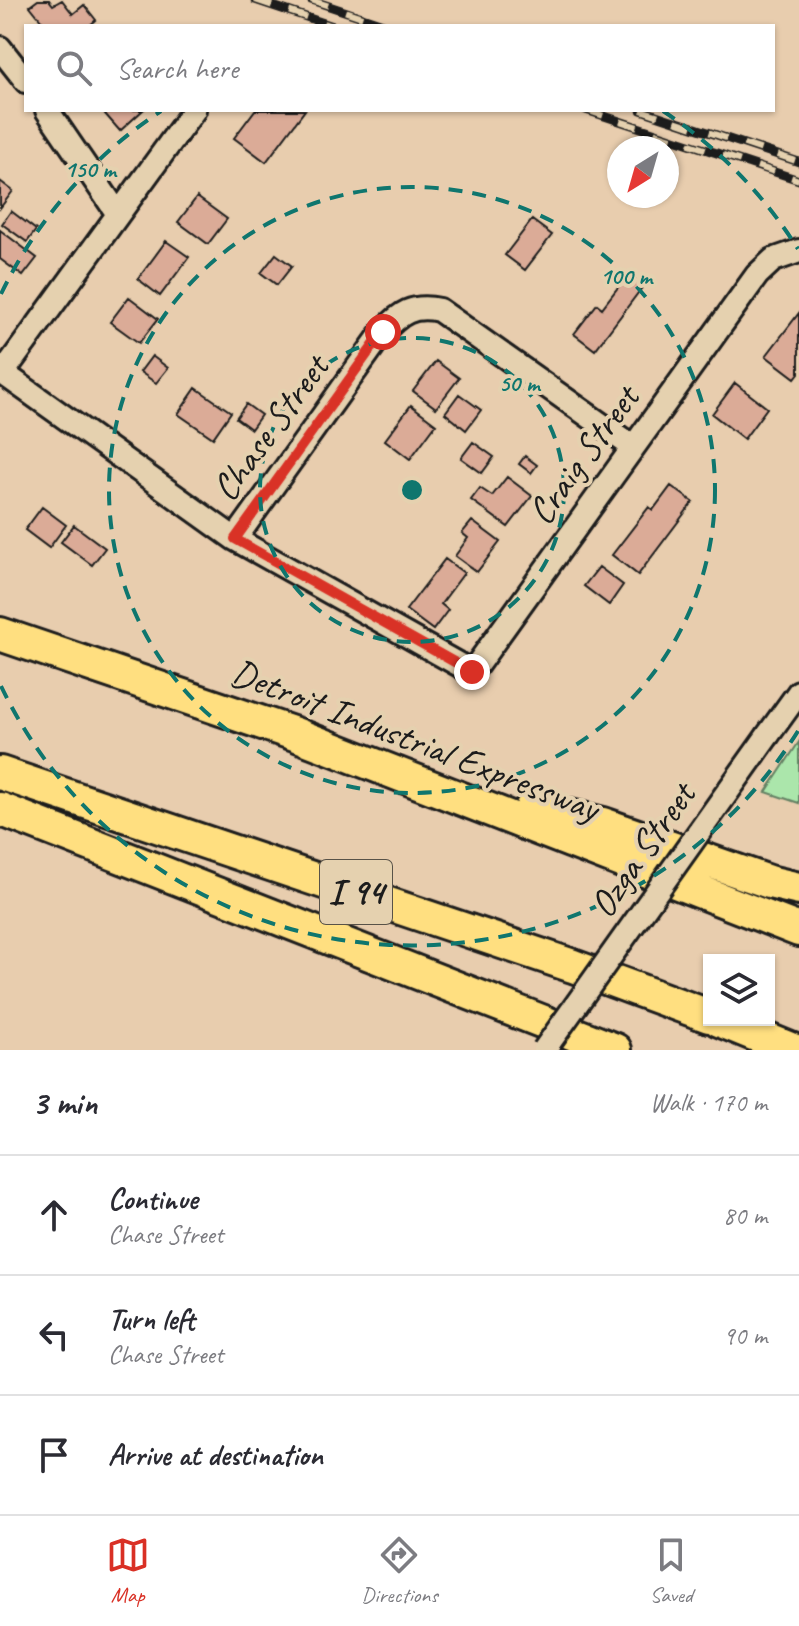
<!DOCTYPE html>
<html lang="en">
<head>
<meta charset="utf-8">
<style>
	body { margin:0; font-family:Caveat,sans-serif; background:#f2f2f3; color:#2b2b33 }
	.controls { position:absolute; right:24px; bottom:24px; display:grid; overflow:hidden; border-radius:0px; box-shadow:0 2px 6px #0004 }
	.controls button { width:72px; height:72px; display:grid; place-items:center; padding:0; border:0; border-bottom:2px solid #e1e1e2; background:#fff; color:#2b2b33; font:40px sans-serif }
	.compass { position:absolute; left:607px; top:136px; width:72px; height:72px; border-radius:50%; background:#fff; box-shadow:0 2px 6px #0004; rotate:217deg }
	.stop { position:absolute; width:24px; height:24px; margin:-18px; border:6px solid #d93025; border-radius:50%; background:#fff }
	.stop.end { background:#d93025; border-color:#fff; box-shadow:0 2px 8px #0008 }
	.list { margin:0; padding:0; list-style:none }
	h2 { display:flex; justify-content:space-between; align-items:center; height:104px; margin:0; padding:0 32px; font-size:34px }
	h2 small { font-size:26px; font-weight:400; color:#7c7c81 }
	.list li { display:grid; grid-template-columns:52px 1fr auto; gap:24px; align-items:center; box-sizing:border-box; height:120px; padding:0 32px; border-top:2px solid #e1e1e2 }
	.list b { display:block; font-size:30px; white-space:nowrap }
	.list p { margin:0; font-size:26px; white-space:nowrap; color:#7c7c81 }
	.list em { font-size:26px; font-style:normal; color:#7c7c81 }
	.icon { flex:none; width:44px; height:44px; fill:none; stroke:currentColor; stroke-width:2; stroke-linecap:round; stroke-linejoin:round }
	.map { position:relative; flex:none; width:799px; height:1050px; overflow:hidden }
	.search { position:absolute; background:#fff; box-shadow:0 2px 6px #0004; left:24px; right:24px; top:24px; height:88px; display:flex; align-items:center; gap:20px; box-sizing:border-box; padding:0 28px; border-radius:0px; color:#7c7c81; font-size:30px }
	.sheet { height:464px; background:#fff }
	nav { display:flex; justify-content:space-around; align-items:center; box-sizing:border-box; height:112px; border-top:2px solid #e1e1e2; background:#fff; font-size:22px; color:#7c7c81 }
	nav a { display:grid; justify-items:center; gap:4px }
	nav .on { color:#d93025 }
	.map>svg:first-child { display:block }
	.green { fill:#abe6ab; stroke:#648164; stroke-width:2 }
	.building { fill:#dbab97; stroke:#1c1c1c; stroke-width:2 }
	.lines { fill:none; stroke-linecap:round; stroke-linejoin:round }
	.minor-casing { stroke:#1c1c1c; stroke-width:28 }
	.highway-casing { stroke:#1c1c1c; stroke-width:38 }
	.minor { stroke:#e5d1af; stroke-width:22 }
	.highway { stroke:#ffdf80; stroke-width:32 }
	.rail-casing { stroke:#1c1c1c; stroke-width:9 }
	.rail { stroke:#e5d1af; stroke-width:6; stroke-dasharray:18; stroke-linecap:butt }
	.minor-bridge-casing { stroke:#1c1c1c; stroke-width:28; stroke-linecap:butt }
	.minor-bridge { stroke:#e5d1af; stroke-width:22 }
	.route { stroke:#d93025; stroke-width:10 }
	.ring { fill:none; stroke:#0f766e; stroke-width:4; stroke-dasharray:14 10 }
	.labels { text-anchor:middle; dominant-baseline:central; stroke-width:8; stroke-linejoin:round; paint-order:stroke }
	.shield { fill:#e5d1af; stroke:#585248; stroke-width:2 }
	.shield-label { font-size:36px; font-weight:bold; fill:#1c1c1c }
	.street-label { font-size:38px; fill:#1c1c1c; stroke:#e5d1af }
	.centre { fill:#0f766e; stroke:#e5d1af; stroke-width:4 }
	.ring-label { font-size:24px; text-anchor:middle; font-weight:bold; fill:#0f766e; stroke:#e5d1af; stroke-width:8; stroke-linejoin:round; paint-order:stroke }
</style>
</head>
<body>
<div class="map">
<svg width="799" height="1050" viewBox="0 0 799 1050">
	<rect width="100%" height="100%" fill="#e8cdae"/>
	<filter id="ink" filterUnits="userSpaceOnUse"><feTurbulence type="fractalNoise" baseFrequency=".0125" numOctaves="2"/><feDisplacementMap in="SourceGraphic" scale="16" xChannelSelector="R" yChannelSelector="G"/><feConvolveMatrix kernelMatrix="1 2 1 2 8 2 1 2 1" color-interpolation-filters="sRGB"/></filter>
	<g filter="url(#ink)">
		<path class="green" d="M799,742V803L766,792Z"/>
		<path class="building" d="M38,0H49L53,5L62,0L73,14L84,5L96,20L89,26H46L30,6Z
			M109,110H143L120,131L105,114Z
			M255,110H305L266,162L234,138Z
			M0,181L13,191L0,208Z
			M197,197L227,219L208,244L178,222Z
			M11,211L36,230L27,242L2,224Z
			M532,220L552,235L525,270L505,255Z
			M0,230L37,258L23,276L0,259Z
			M166,241L189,257L160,296L138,279Z
			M276,254L292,266L277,285L261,273Z
			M629,273L644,285L595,350L574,334L597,304L602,308Z
			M129,297L158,319L139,343L110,322Z
			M799,313V373L795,378L766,356Z
			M152,356L168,368L156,383L140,372Z
			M436,361L459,378L436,408L413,391Z
			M735,383L767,408L744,439L712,414Z
			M196,388L231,412L213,438L178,414Z
			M459,394L481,410L466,430L445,413Z
			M246,404L261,415L251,429L236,418Z
			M411,405L436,424L410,459L385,440Z
			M473,442L494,457L482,473L461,458Z
			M525,456L537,465L531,473L519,464Z
			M507,477L532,496L508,527L471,500L480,488L492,496Z
			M671,486L693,502L638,575L612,555L649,507L653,510Z
			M42,507L66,525L49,548L25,530Z
			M472,521L500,542L477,572L455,556L468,538L462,533Z
			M74,525L105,548L92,565L61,542Z
			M445,559L464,573L441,604L448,610L433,630L406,610Z
			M599,567L623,585L609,605L584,586Z"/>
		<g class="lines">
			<defs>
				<path id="minor" d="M0,48L26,81
					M47,110L118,214
					M0,371L235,539L472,672L757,275L773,260L799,251
					M3,373L194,110
					M235,539L383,332C400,313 413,304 439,310L633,447
					M768,735L799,692"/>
				<path id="highway" d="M0,634L295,734L799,930
					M0,773L573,966L709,1016
					M532,807L603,824L769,882L799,889
					M0,809L615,1050
					M719,1020L793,1050"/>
			</defs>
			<use href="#minor" class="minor-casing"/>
			<use href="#highway" class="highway-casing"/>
			<use href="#minor" class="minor"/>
			<use href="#highway" class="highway"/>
			<defs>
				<path id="rail" d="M255,0L333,26
					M311,0L389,26
					M586,110L799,180
					M641,110L799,162"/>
			</defs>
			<use href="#rail" class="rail-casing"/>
			<use href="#rail" class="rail"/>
			<defs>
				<path id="minor-bridge" d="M544,1050L768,735"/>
			</defs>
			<use href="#minor-bridge" class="minor-bridge-casing"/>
			<use href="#minor-bridge" class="minor-bridge"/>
		</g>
	</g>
	<g class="lines" filter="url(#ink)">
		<path class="route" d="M383,332L235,539L472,672"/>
	</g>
	<g class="ring">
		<circle cx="412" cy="490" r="152"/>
		<circle cx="412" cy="490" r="303"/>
		<path d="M798 731A455 455 0 0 1 1 686M1 294A455 455 0 0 1 161 111M663 111A455 455 0 0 1 798 249"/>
	</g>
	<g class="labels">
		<rect class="shield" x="320" y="860" width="72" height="64" rx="6"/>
		<g class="shield-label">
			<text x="356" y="892">I 94</text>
		</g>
		<g class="street-label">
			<text transform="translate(270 428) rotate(-54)">Chase Street</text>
			<text transform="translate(583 455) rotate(-54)">Craig Street</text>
			<text transform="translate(415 740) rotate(21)">Detroit Industrial Expressway</text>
			<text transform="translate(642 850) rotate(-55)">Ozga Street</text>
		</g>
	</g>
	<circle cx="412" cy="490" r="12" class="centre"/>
	<g class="ring-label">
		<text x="90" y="177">150 m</text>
		<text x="626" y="284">100 m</text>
		<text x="519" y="391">50 m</text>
	</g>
</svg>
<div class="controls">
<button><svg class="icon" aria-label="layers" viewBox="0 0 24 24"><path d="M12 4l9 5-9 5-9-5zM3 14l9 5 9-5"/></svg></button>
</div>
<svg class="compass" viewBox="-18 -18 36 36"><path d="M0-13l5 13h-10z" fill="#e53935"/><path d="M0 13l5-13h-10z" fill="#7c7c81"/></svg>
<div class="stop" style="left:383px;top:332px"></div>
<div class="stop end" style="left:472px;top:672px"></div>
<div class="search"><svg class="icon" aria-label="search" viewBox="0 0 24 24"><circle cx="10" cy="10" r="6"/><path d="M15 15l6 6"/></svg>Search here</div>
</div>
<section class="sheet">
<h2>3 min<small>Walk · 170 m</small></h2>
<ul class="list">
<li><svg class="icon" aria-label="ahead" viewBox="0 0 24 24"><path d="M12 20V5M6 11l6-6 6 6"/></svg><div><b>Continue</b><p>Chase Street</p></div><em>80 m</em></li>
<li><svg class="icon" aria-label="left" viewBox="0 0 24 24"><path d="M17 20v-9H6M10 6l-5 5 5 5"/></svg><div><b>Turn left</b><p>Chase Street</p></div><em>90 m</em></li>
<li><svg class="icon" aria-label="arrive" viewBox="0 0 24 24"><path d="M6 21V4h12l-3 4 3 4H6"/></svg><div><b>Arrive at destination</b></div></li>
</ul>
</section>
<nav>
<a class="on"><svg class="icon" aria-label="map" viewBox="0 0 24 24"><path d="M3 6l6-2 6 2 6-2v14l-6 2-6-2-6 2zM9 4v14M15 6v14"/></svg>Map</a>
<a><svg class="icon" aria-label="directions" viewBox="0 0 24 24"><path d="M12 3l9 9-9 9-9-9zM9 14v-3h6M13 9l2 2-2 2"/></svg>Directions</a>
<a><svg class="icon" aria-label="saved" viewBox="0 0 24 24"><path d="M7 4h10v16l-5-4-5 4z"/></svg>Saved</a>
</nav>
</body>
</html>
